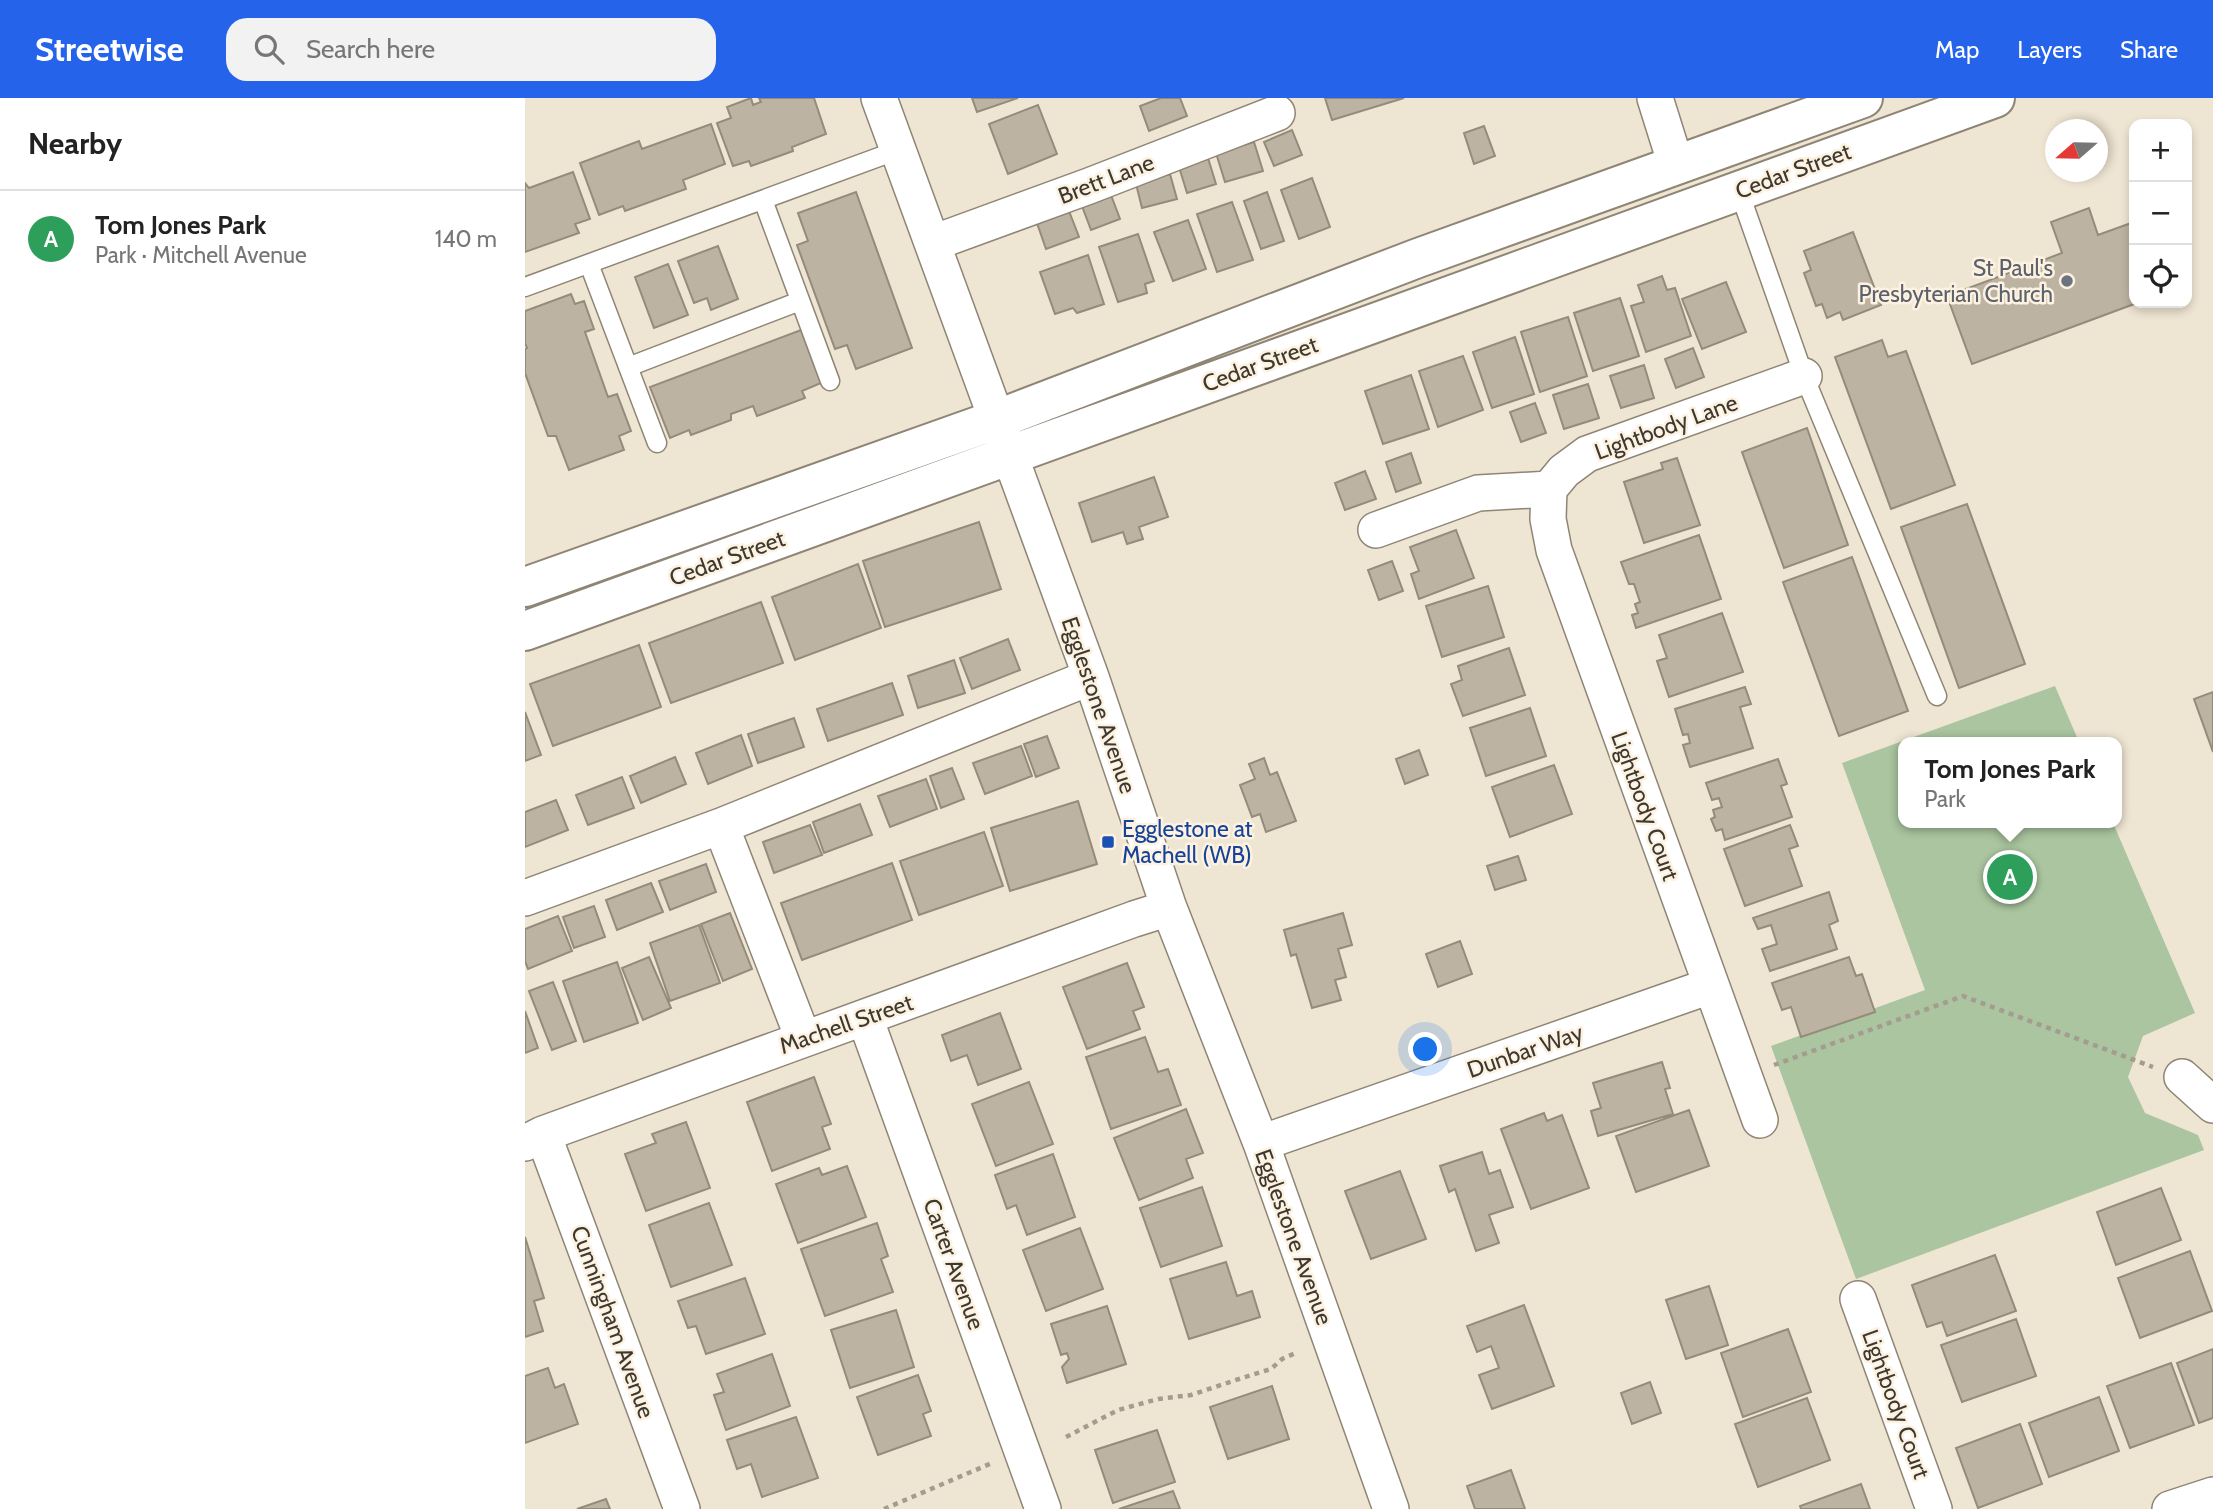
<!DOCTYPE html>
<html lang="en">
<head>
<meta charset="utf-8">
<style>
	body { margin:0; font-family:Cabin,sans-serif; background:#f2f2f2; color:#222 }
	.controls { position:absolute; right:21px; top:21px; display:grid; overflow:hidden; border-radius:14px; box-shadow:0 4px 10px #0003 }
	.controls button { width:63px; height:63px; display:grid; place-items:center; padding:0; border:0; border-bottom:2px solid #e0e0e0; background:#fff; color:#222; font:35px sans-serif }
	.compass { position:absolute; left:1520px; top:21px; width:63px; height:63px; border-radius:50%; background:#fff; box-shadow:0 4px 10px #0003; rotate:250deg }
	.you { position:absolute; left:901px; top:952px; width:24px; height:24px; margin:-18px; border:5px solid #fff; border-radius:50%; background:#1a73e8; box-shadow:0 0 0 10px #1a73e833 }
	.badge { display:grid; place-items:center; width:46px; height:46px; border-radius:50%; background:#2563eb; color:#fff; font-size:23px; font-weight:700 }
	.pin { position:absolute; translate:-50% -50%; border:4px solid #fff; box-shadow:0 2px 7px #0006 }
	.popup { position:absolute; left:1373px; top:639px; width:224px; height:91px; box-sizing:border-box; display:grid; place-content:center; border-radius:14px; background:#fff; filter:drop-shadow(0 2px 5px #0005); font-size:23px; white-space:nowrap; color:#767676 }
	.popup b { font-size:26px; color:#222 }
	.popup::after { content:''; position:absolute; left:50%; top:100%; margin-left:-14px; border:14px solid transparent; border-top-color:#fff }
	.list { margin:0; padding:0; list-style:none }
	h2 { display:flex; justify-content:space-between; align-items:center; height:91px; margin:0; padding:0 28px; font-size:30px }
	h2 small { font-size:23px; font-weight:400; color:#767676 }
	.list li { display:grid; grid-template-columns:46px 1fr auto; gap:21px; align-items:center; box-sizing:border-box; height:98px; padding:0 28px; border-top:2px solid #e0e0e0 }
	.list b { display:block; font-size:26px; white-space:nowrap }
	.list p { margin:0; font-size:23px; white-space:nowrap; color:#767676 }
	.list em { font-size:23px; font-style:normal; color:#767676 }
	.icon { flex:none; width:38px; height:38px; fill:none; stroke:currentColor; stroke-width:2; stroke-linecap:round; stroke-linejoin:round }
	.map { position:relative; flex:none; width:1688px; height:1411px; overflow:hidden }
	header { display:flex; align-items:center; gap:42px; box-sizing:border-box; height:98px; padding:0 35px; background:#2563eb; color:#fff }
	header strong { font-size:33px }
	nav { display:flex; gap:38px; margin-inline-start:auto; font-size:24px }
	.search { width:490px; height:63px; background:#f2f2f2; display:flex; align-items:center; gap:18px; box-sizing:border-box; padding:0 24px; border-radius:21px; color:#767676; font-size:26px }
	main { display:flex }
	aside { flex:1; background:#fff }
	.map>svg:first-child { display:block }
	.green { fill:#aac59f }
	.building { fill:#bdb3a2; stroke:#958b7b; stroke-width:2 }
	.lines { fill:none; stroke-linecap:round; stroke-linejoin:round }
	.lane-casing { stroke:#8f8575; stroke-width:21 }
	.street-casing { stroke:#8f8575; stroke-width:38 }
	.secondary-casing { stroke:#8f8575; stroke-width:42 }
	.path { stroke:#a49c8f; stroke-width:4.5; stroke-dasharray:5 5; stroke-linecap:butt }
	.lane { stroke:#fff; stroke-width:18 }
	.street { stroke:#fff; stroke-width:35 }
	.secondary { stroke:#fff; stroke-width:38 }
	.worship-dot { fill:#6b7280; stroke:#fdf2e0; stroke-width:2.5 }
	.transit-dot { fill:#1a4fb4; stroke:#fdf2e0; stroke-width:2.5 }
	.labels { text-anchor:middle; dominant-baseline:central; stroke-width:5; stroke-linejoin:round; paint-order:stroke }
	.street-label { font-size:23px; fill:#3d3831; stroke:#fdf2e0 }
	.worship-label { font-size:23px; fill:#5b616d; stroke:#fdf2e0; text-anchor:end }
	.transit-label { font-size:23px; fill:#164399; stroke:#fdf2e0; text-anchor:start }
</style>
</head>
<body>
<header>
<strong>Streetwise</strong>
<div class="search"><svg class="icon" aria-label="search" viewBox="0 0 24 24"><circle cx="10" cy="10" r="6"/><path d="M15 15l6 6"/></svg>Search here</div>
<nav><a>Map</a><a>Layers</a><a>Share</a></nav>
</header>
<main>
<aside>
<h2>Nearby<small></small></h2>
<ul class="list">
<li><span class="badge" style="background:#2e9e5b">A</span><div><b>Tom Jones Park</b><p>Park · Mitchell Avenue</p></div><em>140 m</em></li>
</ul>
</aside>
<div class="map">
<svg width="1688" height="1411" viewBox="0 0 1688 1411">
	<rect width="100%" height="100%" fill="#efe5d3"/>
	<path class="green" d="M1530,588L1554,644H1378V725H1588L1670,915L1618,938L1603,979L1620,1015L1673,1037L1679,1052L1331,1181L1246,948L1400,892L1317,665Z"/>
	<path class="building" d="M226,0L228,7L236,4L234,0H289L301,36L267,49L268,53L226,68L224,63L208,68L192,25L206,20L202,9Z
		M447,0H493L452,14Z
		M636,0H655L662,18L624,33L615,8Z
		M800,0H879L807,22Z
		M513,7L532,56L483,76L464,26Z
		M186,26L200,66L158,82L161,91L100,113L98,108L74,117L55,65L114,43L117,51Z
		M959,28L970,58L949,66L939,35Z
		M767,32L777,57L749,68L739,44Z
		M729,44L738,73L700,84L691,55Z
		M683,60L691,86L662,95L654,69Z
		M48,74L65,121L50,126L54,135L0,154V85L4,90Z
		M645,76L652,101L617,110L611,86Z
		M787,80L805,129L774,141L756,92Z
		M331,94L387,250L331,271L322,247L310,251L272,147L283,143L273,115Z
		M742,94L759,143L736,151L719,103Z
		M586,97L595,121L566,132L557,108Z
		M707,104L728,162L692,174L672,116Z
		M1564,110L1573,137L1609,124V205H1612L1447,266L1422,198L1537,155L1526,124Z
		M544,113L554,139L521,151L512,125Z
		M663,122L681,171L648,183L629,134Z
		M1328,134L1356,207L1318,222L1315,214L1302,220L1297,206L1291,208L1279,175L1286,172L1279,153Z
		M613,136L629,183L620,186L622,195L593,204L574,149Z
		M193,148L213,201L186,212L182,200L169,205L153,163Z
		M563,157L579,206L552,215L548,210L530,216L515,174Z
		M143,166L163,217L129,230L110,179Z
		M1137,178L1142,192L1150,190L1166,238L1121,254L1106,208L1119,204L1113,187Z
		M1201,184L1221,234L1177,251L1157,201Z
		M46,196L50,206L59,203L69,231L60,234L83,299L92,296L106,333L94,338L99,352L44,372L31,338H23L0,275V251L2,250L0,245V213Z
		M1095,200L1114,258L1068,273L1049,215Z
		M1043,219L1062,278L1015,294L996,234Z
		M276,232L296,285L277,293L280,300L232,318L228,308L206,316V322L166,337L164,332L145,340L125,289Z
		M990,239L1009,296L967,310L948,254Z
		M1357,242L1363,259L1381,253L1430,387L1366,411L1310,259Z
		M1168,250L1179,279L1151,290L1140,261Z
		M938,258L958,312L913,329L894,273Z
		M1119,267L1129,300L1096,310L1085,278Z
		M886,277L904,331L858,346L840,293Z
		M1063,286L1074,320L1039,331L1028,297Z
		M1010,305L1021,335L996,344L985,314Z
		M1282,330L1323,447L1259,470L1217,354Z
		M886,355L896,385L871,394L861,364Z
		M1152,360L1175,427L1119,445L1099,384L1138,371L1136,365Z
		M840,373L851,401L820,412L810,385Z
		M629,379L643,419L614,429L618,441L602,446L598,434L567,444L554,405Z
		M1442,406L1500,566L1434,590L1376,429Z
		M454,424L476,491L360,529L338,463Z
		M931,432L949,480L894,501L886,476L894,473L885,449Z
		M1174,437L1196,501L1111,530L1107,517L1113,515L1110,506L1115,504L1109,486H1104L1096,464Z
		M1327,459L1383,613L1314,638L1258,484Z
		M867,463L878,493L854,502L843,472Z
		M333,466L356,530L270,562L247,499Z
		M963,488L979,539L917,559L901,508Z
		M236,504L258,565L146,605L124,545Z
		M1197,515L1218,574L1144,599L1132,563L1142,560L1134,537Z
		M483,541L495,572L447,591L435,560Z
		M114,547L136,609L28,648L5,586Z
		M984,550L1000,597L938,618L926,586L937,582L933,568Z
		M429,562L440,595L393,610L383,578Z
		M367,585L378,617L303,643L292,611Z
		M1220,589L1226,606L1215,609L1228,650L1165,669L1158,647L1165,645L1163,636L1158,637L1150,611Z
		M1688,594V654L1669,601Z
		M1005,610L1021,658L961,678L945,630Z
		M0,614L16,657L0,663Z
		M269,620L279,649L233,665L223,636Z
		M216,637L227,668L183,686L171,655Z
		M522,638L534,670L511,679L499,646Z
		M496,648L507,678L460,696L448,665Z
		M894,652L903,677L880,686L871,661Z
		M150,659L161,686L116,705L105,678Z
		M739,660L745,677L752,674L771,723L741,734L735,716L727,719L715,687L730,681L724,666Z
		M1253,661L1262,686L1256,688L1267,719L1200,742L1197,731L1191,733L1186,721L1190,719L1188,712L1197,709L1194,700L1187,702L1181,685Z
		M1029,667L1047,716L985,739L967,689Z
		M427,670L439,701L416,710L405,678Z
		M97,679L109,710L63,727L51,697Z
		M401,681L412,711L365,729L353,698Z
		M31,702L43,732L0,749V714Z
		M553,703L572,766L485,793L466,730Z
		M335,706L347,737L299,755L288,724Z
		M285,727L297,757L249,775L238,744Z
		M1265,727L1273,748L1264,751L1277,788L1220,808L1199,751Z
		M459,734L478,788L394,817L375,763Z
		M993,758L1001,782L970,792L962,768Z
		M367,765L387,822L277,862L256,805Z
		M181,766L191,794L145,812L134,783Z
		M126,785L138,814L92,832L81,802Z
		M1304,794L1313,823L1304,827L1312,851L1245,873L1237,851L1252,846L1246,827L1233,831L1228,820Z
		M69,808L80,839L49,850L38,819Z
		M205,815L227,871L198,883L176,826Z
		M818,815L827,847L813,851L821,879L810,882L816,902L787,910L771,856L766,858L759,832Z
		M33,818L47,853L3,871L0,863V831Z
		M174,827L195,885L145,903L125,845Z
		M935,843L947,876L913,889L901,856Z
		M124,859L146,910L118,922L97,870Z
		M1324,859L1331,878L1337,876L1350,914L1276,939L1266,909L1257,912L1247,885Z
		M92,864L113,925L59,944L38,883Z
		M602,865L619,909L608,913L615,931L562,951L538,889Z
		M28,884L51,943L27,952L4,893Z
		M0,913L13,950L0,955Z
		M475,915L496,971L453,987L442,957L426,963L417,937Z
		M620,939L633,974L643,971L656,1007L586,1031L561,959Z
		M1137,964L1145,990L1140,991L1148,1016L1073,1038L1066,1013L1076,1010L1068,985Z
		M289,979L306,1026L297,1029L305,1051L247,1073L222,1004Z
		M504,984L528,1046L471,1068L447,1006Z
		M661,1011L678,1055L661,1061L668,1080L614,1102L589,1040Z
		M1164,1012L1184,1068L1111,1094L1091,1038Z
		M1019,1015L1022,1023L1037,1017L1064,1090L1006,1111L976,1031Z
		M161,1024L185,1090L121,1113L100,1056L131,1045L127,1036Z
		M957,1054L964,1076L975,1072L988,1109L964,1117L974,1145L951,1153L930,1091L924,1094L915,1068Z
		M528,1056L550,1119L502,1137L491,1107L482,1111L470,1077Z
		M322,1068L341,1119L273,1145L251,1086L294,1070L297,1077Z
		M875,1073L901,1141L846,1161L820,1093Z
		M677,1089L697,1148L636,1169L615,1110Z
		M1636,1090L1656,1142L1591,1167L1572,1114Z
		M184,1105L207,1167L146,1189L124,1127Z
		M352,1125L363,1158L356,1161L368,1194L300,1218L276,1151Z
		M555,1130L578,1191L521,1213L498,1152Z
		M0,1139L19,1200L9,1203L18,1233L0,1239Z
		M1665,1153L1687,1213L1615,1240L1593,1180Z
		M1470,1157L1491,1213L1422,1238L1417,1224L1402,1229L1387,1187Z
		M701,1164L712,1198L727,1193L735,1219L664,1241L645,1181Z
		M220,1180L240,1236L181,1256L171,1228L163,1230L153,1203Z
		M1184,1188L1203,1247L1161,1261L1141,1202Z
		M999,1207L1029,1288L967,1311L954,1277L974,1270L966,1248L952,1254L942,1228Z
		M582,1208L601,1266L542,1285L537,1269L544,1261L542,1255L536,1257L526,1226Z
		M371,1212L389,1269L325,1290L306,1232Z
		M1491,1221L1511,1278L1437,1304L1416,1247Z
		M1263,1231L1286,1294L1218,1319L1196,1255Z
		M1688,1251V1320L1674,1325L1652,1265Z
		M247,1256L265,1308L201,1332L189,1297L199,1294L192,1276Z
		M1646,1265L1669,1327L1605,1350L1582,1288Z
		M23,1270L30,1290L39,1286L53,1326L0,1345V1278Z
		M393,1277L406,1313L398,1316L406,1338L353,1357L332,1299Z
		M1125,1284L1136,1315L1107,1326L1096,1295Z
		M747,1288L764,1341L703,1361L685,1309Z
		M1574,1299L1594,1353L1524,1379L1504,1325Z
		M1282,1300L1305,1362L1233,1389L1210,1326Z
		M271,1319L293,1380L237,1399L226,1366L212,1371L202,1342Z
		M1495,1326L1517,1386L1453,1410L1431,1350Z
		M632,1332L650,1384L588,1405L570,1352Z
		M986,1372L1000,1411H950L942,1388Z
		M1336,1386L1345,1411H1276L1275,1408Z
		M648,1393L655,1411H594Z
		M81,1401L85,1411H52Z"/>
	<g class="lines">
		<defs>
			<path id="lane" d="M1214,93L1279,278L1412,598
				M238,102L305,283
				M64,166L132,345
				M0,189L373,52
				M103,269L275,203"/>
			<path id="street" d="M354,0L566,579L644,810L736,1045L866,1411
				M1130,0L1151,67
				M408,145L564,88L752,15
				M1024,391L1023,421L1029,452L1235,1022
				M851,432L953,395L1024,391L1039,373L1062,356L1279,278
				M196,728L278,940
				M0,800L196,728L566,579
				M340,920L518,1411
				M1657,979L1688,1007
				M18,1036L157,1411
				M0,1045L18,1036C215,964 412,894 609,821L644,810
				M736,1045L1185,888
				M1333,1201L1409,1411
				M1645,1411L1688,1397"/>
			<path id="secondary" d="M0,489L473,321L893,160L1338,0
				M0,533L1470,0"/>
		</defs>
		<use href="#lane" class="lane-casing"/>
		<use href="#street" class="street-casing"/>
		<use href="#secondary" class="secondary-casing"/>
		<path class="path" d="M1249,967L1438,898L1628,969
			M541,1339L593,1312L633,1301L666,1297L714,1281L746,1271L757,1261L773,1254
			M359,1411L467,1365"/>
		<use href="#lane" class="lane"/>
		<use href="#street" class="street"/>
		<use href="#secondary" class="secondary"/>
	</g>
	<circle class="worship-dot" cx="1542" cy="183" r="7"/>
	<rect class="transit-dot" x="576" y="737" width="14" height="14" rx="3.5"/>
	<g class="labels">
		<g class="street-label">
			<text transform="translate(1268 73) rotate(-20)">Cedar Street</text>
			<text transform="translate(581 81) rotate(-21)">Brett Lane</text>
			<text transform="translate(735 266) rotate(-20)">Cedar Street</text>
			<text transform="translate(1141 329) rotate(-20)">Lightbody Lane</text>
			<text transform="translate(202 460) rotate(-20)">Cedar Street</text>
			<text transform="translate(574 607) rotate(71)">Egglestone Avenue</text>
			<text transform="translate(1120 708) rotate(70)">Lightbody Court</text>
			<text transform="translate(321 926) rotate(-19)">Machell Street</text>
			<text transform="translate(1000 953) rotate(-19)">Dunbar Way</text>
			<text transform="translate(769 1139) rotate(70)">Egglestone Avenue</text>
			<text transform="translate(429 1166) rotate(70)">Carter Avenue</text>
			<text transform="translate(88 1224) rotate(70)">Cunningham Avenue</text>
			<text transform="translate(1371 1306) rotate(70)">Lightbody Court</text>
		</g>
		<g class="worship-label">
			<text x="1528" y="170">St Paul's<tspan x="1528" dy="26">Presbyterian Church</tspan></text>
		</g>
		<g class="transit-label">
			<text x="597" y="731">Egglestone at<tspan x="597" dy="26">Machell (WB)</tspan></text>
		</g>
	</g>
</svg>
<div class="controls">
<button>+</button>
<button>−</button>
<button><svg class="icon" aria-label="locate" viewBox="0 0 24 24"><circle cx="12" cy="12" r="6"/><path d="M12 2v4M12 18v4M2 12h4M18 12h4"/></svg></button>
</div>
<svg class="compass" viewBox="-18 -18 36 36"><path d="M0-13l5 13h-10z" fill="#e53935"/><path d="M0 13l5-13h-10z" fill="#767676"/></svg>
<div class="you"></div>
<div class="pin badge" style="left:1485px;top:779px;background:#2e9e5b">A</div>
<div class="popup"><b>Tom Jones Park</b>Park</div>
</div>
</main>
</body>
</html>
